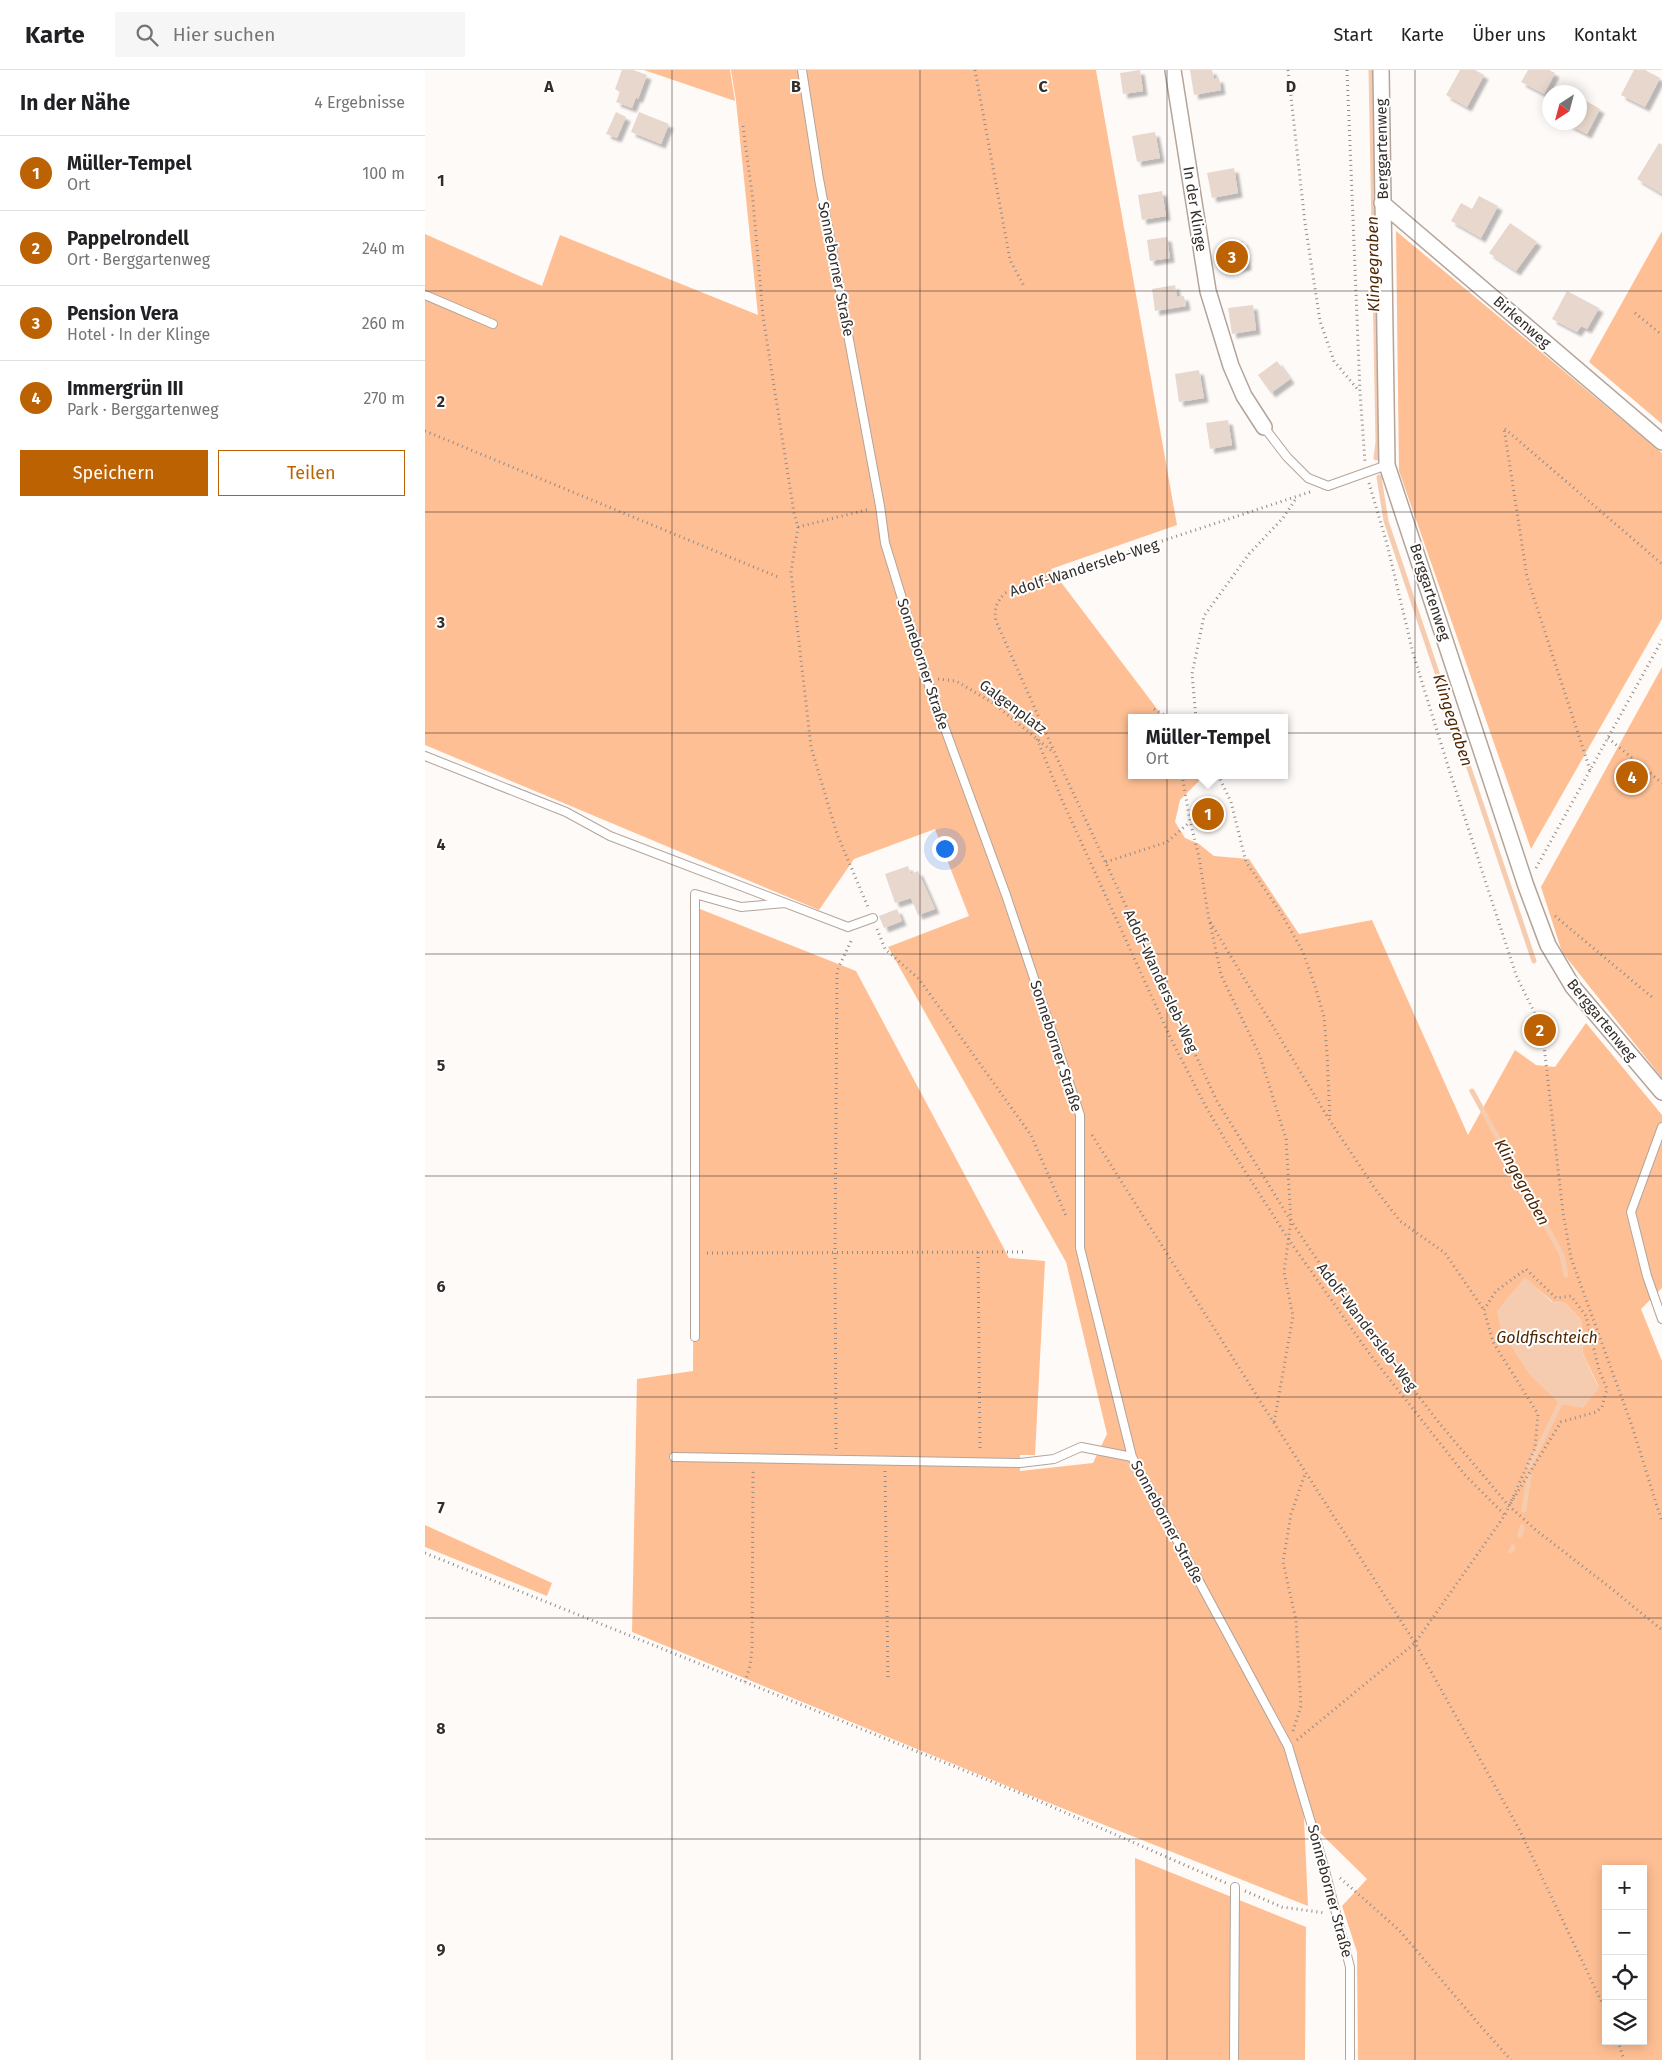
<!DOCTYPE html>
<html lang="de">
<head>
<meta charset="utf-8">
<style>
	body { margin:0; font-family:"Fira Sans",sans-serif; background:#f6f6f6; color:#202124 }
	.controls { position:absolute; right:15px; bottom:15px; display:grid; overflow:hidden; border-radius:0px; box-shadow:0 2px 12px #0003 }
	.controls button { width:45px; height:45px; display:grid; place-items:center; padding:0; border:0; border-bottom:1px solid #e0e0e0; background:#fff; color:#202124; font:25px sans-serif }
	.compass { position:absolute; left:1117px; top:15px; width:45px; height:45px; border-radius:50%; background:#fff; box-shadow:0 2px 12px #0003; rotate:216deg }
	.you { position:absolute; left:519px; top:778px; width:18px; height:18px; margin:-12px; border:4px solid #fff; border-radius:50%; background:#1a73e8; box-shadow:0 0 0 8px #1a73e833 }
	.badge { display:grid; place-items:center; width:32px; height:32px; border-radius:50%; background:#bc6203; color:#fff; font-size:16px; font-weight:700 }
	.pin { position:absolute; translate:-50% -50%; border:2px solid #fff; box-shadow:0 1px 5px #0006 }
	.popup { position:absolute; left:703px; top:644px; width:160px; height:65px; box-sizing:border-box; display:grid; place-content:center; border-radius:0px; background:#fff; filter:drop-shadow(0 1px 4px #0005); font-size:16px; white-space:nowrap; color:#757577 }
	.popup b { font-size:19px; color:#202124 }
	.popup::after { content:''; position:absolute; left:50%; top:100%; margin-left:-10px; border:10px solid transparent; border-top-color:#fff }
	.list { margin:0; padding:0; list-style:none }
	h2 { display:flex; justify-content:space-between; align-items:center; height:65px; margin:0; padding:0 20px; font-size:21px }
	h2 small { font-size:16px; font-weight:400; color:#757577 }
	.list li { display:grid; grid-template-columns:32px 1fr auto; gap:15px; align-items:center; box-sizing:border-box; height:75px; padding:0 20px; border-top:1px solid #e0e0e0 }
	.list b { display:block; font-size:19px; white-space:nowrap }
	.list p { margin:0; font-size:16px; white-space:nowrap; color:#757577 }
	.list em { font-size:16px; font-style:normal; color:#757577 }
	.actions { display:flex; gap:10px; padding:15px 20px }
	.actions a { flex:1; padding:11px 0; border:1px solid #bc6203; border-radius:0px; text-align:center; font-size:18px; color:#bc6203 }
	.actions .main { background:#bc6203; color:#fff }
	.icon { flex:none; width:28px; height:28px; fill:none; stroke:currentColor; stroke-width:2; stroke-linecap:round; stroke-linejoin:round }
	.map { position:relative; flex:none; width:1237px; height:1990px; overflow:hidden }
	header { display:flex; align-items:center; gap:30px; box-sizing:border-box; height:70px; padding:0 25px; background:#fff; border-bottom:1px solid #e0e0e0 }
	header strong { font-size:24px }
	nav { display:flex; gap:28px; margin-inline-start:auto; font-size:18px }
	.search { width:350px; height:45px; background:#f6f6f6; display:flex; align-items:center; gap:12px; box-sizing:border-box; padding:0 18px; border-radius:0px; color:#757577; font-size:19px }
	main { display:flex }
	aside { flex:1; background:#fff }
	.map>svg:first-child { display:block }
	.green { fill:#ffbf94; fill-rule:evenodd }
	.water { fill:#f6ccb0 }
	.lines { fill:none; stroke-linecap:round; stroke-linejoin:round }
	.stream { stroke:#f6ccb0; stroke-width:5 }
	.building { fill:#e8d7cc; filter:url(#shadow) }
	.service-casing { stroke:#b4a49a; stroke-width:10 }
	.minor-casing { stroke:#b4a49a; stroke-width:18 }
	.path { stroke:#908b88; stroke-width:3; stroke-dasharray:1 4; stroke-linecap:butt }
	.service { stroke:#fff; stroke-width:8 }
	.minor { stroke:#fff; stroke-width:15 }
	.grid { fill:none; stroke:#342e2a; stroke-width:1; stroke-opacity:0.55 }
	.labels { text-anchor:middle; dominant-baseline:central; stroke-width:4; stroke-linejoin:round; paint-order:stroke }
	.street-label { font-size:15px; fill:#342e2a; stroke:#fff }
	.water-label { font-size:16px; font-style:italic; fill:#502601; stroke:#fff }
	.grid-label { font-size:16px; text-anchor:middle; font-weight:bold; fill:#342e2a; stroke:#fff; stroke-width:4; stroke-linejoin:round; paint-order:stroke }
</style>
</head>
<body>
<header>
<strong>Karte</strong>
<div class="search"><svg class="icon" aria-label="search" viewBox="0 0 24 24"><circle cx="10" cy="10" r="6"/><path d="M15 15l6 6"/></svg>Hier suchen</div>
<nav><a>Start</a><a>Karte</a><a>Über uns</a><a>Kontakt</a></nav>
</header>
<main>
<aside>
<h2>In der Nähe<small>4 Ergebnisse</small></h2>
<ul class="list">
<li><span class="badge">1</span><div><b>Müller-Tempel</b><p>Ort</p></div><em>100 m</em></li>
<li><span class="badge">2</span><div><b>Pappelrondell</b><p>Ort · Berggartenweg</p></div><em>240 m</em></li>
<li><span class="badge">3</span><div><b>Pension Vera</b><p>Hotel · In der Klinge</p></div><em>260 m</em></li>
<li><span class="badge">4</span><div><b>Immergrün III</b><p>Park · Berggartenweg</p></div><em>270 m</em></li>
</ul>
<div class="actions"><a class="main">Speichern</a><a>Teilen</a></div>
</aside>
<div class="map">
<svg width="1237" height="1990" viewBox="0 0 1237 1990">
	<defs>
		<filter id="shadow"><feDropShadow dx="4.5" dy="4.5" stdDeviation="1" flood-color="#0004"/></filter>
	</defs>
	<rect width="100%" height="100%" fill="#fefaf8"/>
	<path class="green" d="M219,0H305L310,31Z
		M306,0H671L752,455L626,499L739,648H707V705H780L755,730L750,752L760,768L774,774L789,786L824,789L874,864L947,850L1043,1065L1090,980L1111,995L1130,997L1161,953L1237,1045V1218L1216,1239L1237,1291V1990H933L932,1882L917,1836L942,1809L879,1747L883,1836L604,1725L207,1562L212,1309L268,1301L270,837L431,901L584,1188L620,1191L610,1385H595V1401L668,1393L682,1364L641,1192L463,877L544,846L510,759L429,789L394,840L0,675V164L117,216L135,165L333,245L311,31ZM1100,1208L1128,1232L1140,1233L1156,1250L1158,1284L1174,1317ZM1181,1799H1218V1971H1181Z
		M971,161L1237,383V549L1106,779L974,401Z
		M1237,161V354L1164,292Z
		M1237,597V1008L1137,882L1116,817Z
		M0,1455L127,1513L122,1526L0,1477Z
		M710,1788L881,1857L880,1990H711Z"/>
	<path class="water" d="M1100,1207L1127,1232L1140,1233L1156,1250L1158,1284L1174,1318L1158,1338L1135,1334L1104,1304L1076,1260L1072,1241Z"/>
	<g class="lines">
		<path class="stream" d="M946,0L953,372L951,388
			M954,407L961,451L1109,891
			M1047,1021L1137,1185L1141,1205
			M1104,1397L1135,1334V1330
			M1099,1440L1104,1406
			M1095,1465L1097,1457
			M1086,1481L1088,1477"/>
	</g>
	<path class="building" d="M197,0H208L222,5L213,29L211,27L207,38L191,32L195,22L190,19Z
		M715,0L718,21L698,24L695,3Z
		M765,0H787L789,9L794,8L796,20L769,25Z
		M1035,0H1050L1059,5L1042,37L1021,25Z
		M1103,0H1124L1130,3L1119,24L1096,12Z
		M1209,0H1220L1235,8L1220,37L1196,25Z
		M1156,28L1175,39L1162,64L1142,54L1154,52Z
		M191,42L201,47L192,68L181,64Z
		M214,42L244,54L236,74L206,62Z
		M730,62L735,88L712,92L707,66Z
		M1234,73L1237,75V124L1212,109Z
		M809,98L813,123L787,128L782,103Z
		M737,121L741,146L717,150L713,125Z
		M1054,126L1073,136L1056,168L1026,151L1036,133L1047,139Z
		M1085,153L1112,172L1091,201L1064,183Z
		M742,167L745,188L725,191L722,170Z
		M818,171L822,196L797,200L793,175Z
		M750,215L752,227L759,226L761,236L730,241L727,219Z
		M1142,221L1174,238L1162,259L1156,256L1152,262L1127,249Z
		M828,235L831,260L807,264L803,238Z
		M852,291L865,309L846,323L833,305Z
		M774,300L779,328L754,332L750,304Z
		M803,350L807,375L785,379L781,353Z
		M776 744a7 7 0 1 1 14 0a7 7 0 1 1-14 0Z
		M483,796L486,804L493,801L510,839L493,845L486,828L470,833L460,804Z
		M472,839L477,851L459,858L454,846Z"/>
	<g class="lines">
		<defs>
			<path id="service" d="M377,0L394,109L455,436L460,473L501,607L581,825L655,1045V1178L707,1387L863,1676L898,1793L925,1897V1990
				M0,225L68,254
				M839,357L862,387L883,408L903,416L962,395
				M0,686L141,742L185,766L423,857L448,848
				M1237,1057L1206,1142L1222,1206L1237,1249
				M270,1267V824L316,837L360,833
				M249,1387L595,1393L629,1389L656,1377L707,1387
				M809,1990L810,1817"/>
			<path id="minor" d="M748,0L783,221L806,296L819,326L839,357
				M956,0L962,395L1101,816L1123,875L1148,917L1237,1022
				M957,133L1237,372"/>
		</defs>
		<use href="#service" class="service-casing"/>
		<use href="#minor" class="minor-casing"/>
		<path class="path" d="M550,0L585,190L599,216
			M863,0L880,153L895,251L909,291L934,321
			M922,0L935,322L940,392
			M318,56L328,131L338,246L369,443L373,457L366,502L386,677L412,764L443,837
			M1210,243L1237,265
			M0,361L353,507
			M944,413L962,474L988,583L1022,693L1091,905L1117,958L1138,1143L1146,1188L1207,1356L1237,1452
			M885,422L580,523C571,533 569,538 571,551L636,697L792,1031L866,1151L918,1228L1015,1354L1084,1436L1112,1461L1187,1519L1237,1560
			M373,457L445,439
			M513,609L531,611L568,633L628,682
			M729,639L744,648
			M771,648L767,604L779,546L824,484L858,448L872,427
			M1183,668L1237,713
			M612,669L637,730L746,969L780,1035L802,1073L864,1170L944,1283L1040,1405L1080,1445
			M1165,700L1102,507L1079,358L1237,494
			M757,705L765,751L774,787L784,850L905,1051L951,1120L975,1151L1020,1183L1059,1240
			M793,705L806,732L821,792L856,843L878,882L890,916L899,947L902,984L905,1050
			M681,792L742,772L765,752
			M1111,798L1237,570
			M1130,846L1228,928
			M785,853L796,905L835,986L861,1069L866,1151L859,1202L868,1246L849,1353
			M452,859L460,879L494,909L606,1065L642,1148
			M667,1065L849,1353L990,1573L1094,1759L1181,1941
			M553,1182L555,1382
			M282,1183L601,1182
			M411,1379L410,1182L412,901L426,871
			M460,1401L463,1611
			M0,1483L600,1725L801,1813
			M320,1612L325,1596L327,1579L328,1399
			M868,1661L876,1636L871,1550L858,1492L866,1444L880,1404
			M872,1670L990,1573L1080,1445L1084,1436L1110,1378L1113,1344L1068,1272L1059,1240L1071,1221L1101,1199L1131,1228L1146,1226L1161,1246L1174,1300L1182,1319L1177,1337L1171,1342L1136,1352L1084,1436
			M915,1808L974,1860L1059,1960L1086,1990
			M820,1821L857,1837L900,1843
			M1193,1971L1199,1990"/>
		<use href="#service" class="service"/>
		<use href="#minor" class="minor"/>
	</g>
	<path class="grid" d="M247,0V1990M495,0V1990M742,0V1990M990,0V1990M0,221H1237M0,442H1237M0,663H1237M0,884H1237M0,1106H1237M0,1327H1237M0,1548H1237M0,1769H1237"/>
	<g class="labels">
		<g class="street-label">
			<text transform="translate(957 79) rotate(-91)">Berggartenweg</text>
			<text transform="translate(770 139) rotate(81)">In der Klinge</text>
			<text transform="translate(411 199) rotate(79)">Sonneborner Straße</text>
			<text transform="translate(1097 252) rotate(41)">Birkenweg</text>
			<text transform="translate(659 498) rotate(-18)">Adolf-Wandersleb-Weg</text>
			<text transform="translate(1005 522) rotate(72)">Berggartenweg</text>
			<text transform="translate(498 594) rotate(72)">Sonneborner Straße</text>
			<text transform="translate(588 637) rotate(37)">Galgenplatz</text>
			<text transform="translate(736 911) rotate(65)">Adolf-Wandersleb-Weg</text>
			<text transform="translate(1177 950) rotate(51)">Berggartenweg</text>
			<text transform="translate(631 976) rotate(72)">Sonneborner Straße</text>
			<text transform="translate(942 1257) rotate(53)">Adolf-Wandersleb-Weg</text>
			<text transform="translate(742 1452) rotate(62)">Sonneborner Straße</text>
			<text transform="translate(905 1821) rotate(75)">Sonneborner Straße</text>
		</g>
		<g class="water-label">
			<text transform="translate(948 194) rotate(-91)">Klingegraben</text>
			<text transform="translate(1028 650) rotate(72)">Klingegraben</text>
			<text transform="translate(1097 1112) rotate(61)">Klingegraben</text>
			<text x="1122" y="1267">Goldfischteich</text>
		</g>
	</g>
	<g class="grid-label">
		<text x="124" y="22">A</text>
		<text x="371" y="22">B</text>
		<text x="618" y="22">C</text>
		<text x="866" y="22">D</text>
		<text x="16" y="116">1</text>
		<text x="16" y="337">2</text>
		<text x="16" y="558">3</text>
		<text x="16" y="780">4</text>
		<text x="16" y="1001">5</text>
		<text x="16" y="1222">6</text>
		<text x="16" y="1443">7</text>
		<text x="16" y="1664">8</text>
		<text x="16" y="1885">9</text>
	</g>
</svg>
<div class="controls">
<button>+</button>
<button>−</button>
<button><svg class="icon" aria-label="locate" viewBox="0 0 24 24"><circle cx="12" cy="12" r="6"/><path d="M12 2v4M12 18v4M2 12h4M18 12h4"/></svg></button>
<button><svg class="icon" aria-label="layers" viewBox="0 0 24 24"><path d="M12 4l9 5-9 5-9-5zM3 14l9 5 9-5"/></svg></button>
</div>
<svg class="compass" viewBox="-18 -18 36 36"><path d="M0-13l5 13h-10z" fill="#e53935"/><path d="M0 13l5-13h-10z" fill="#757577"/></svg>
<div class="you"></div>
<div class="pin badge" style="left:783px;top:744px">1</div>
<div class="popup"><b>Müller-Tempel</b>Ort</div>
<div class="pin badge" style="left:1115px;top:960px">2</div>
<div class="pin badge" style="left:807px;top:187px">3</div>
<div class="pin badge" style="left:1207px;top:707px">4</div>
</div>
</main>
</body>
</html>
